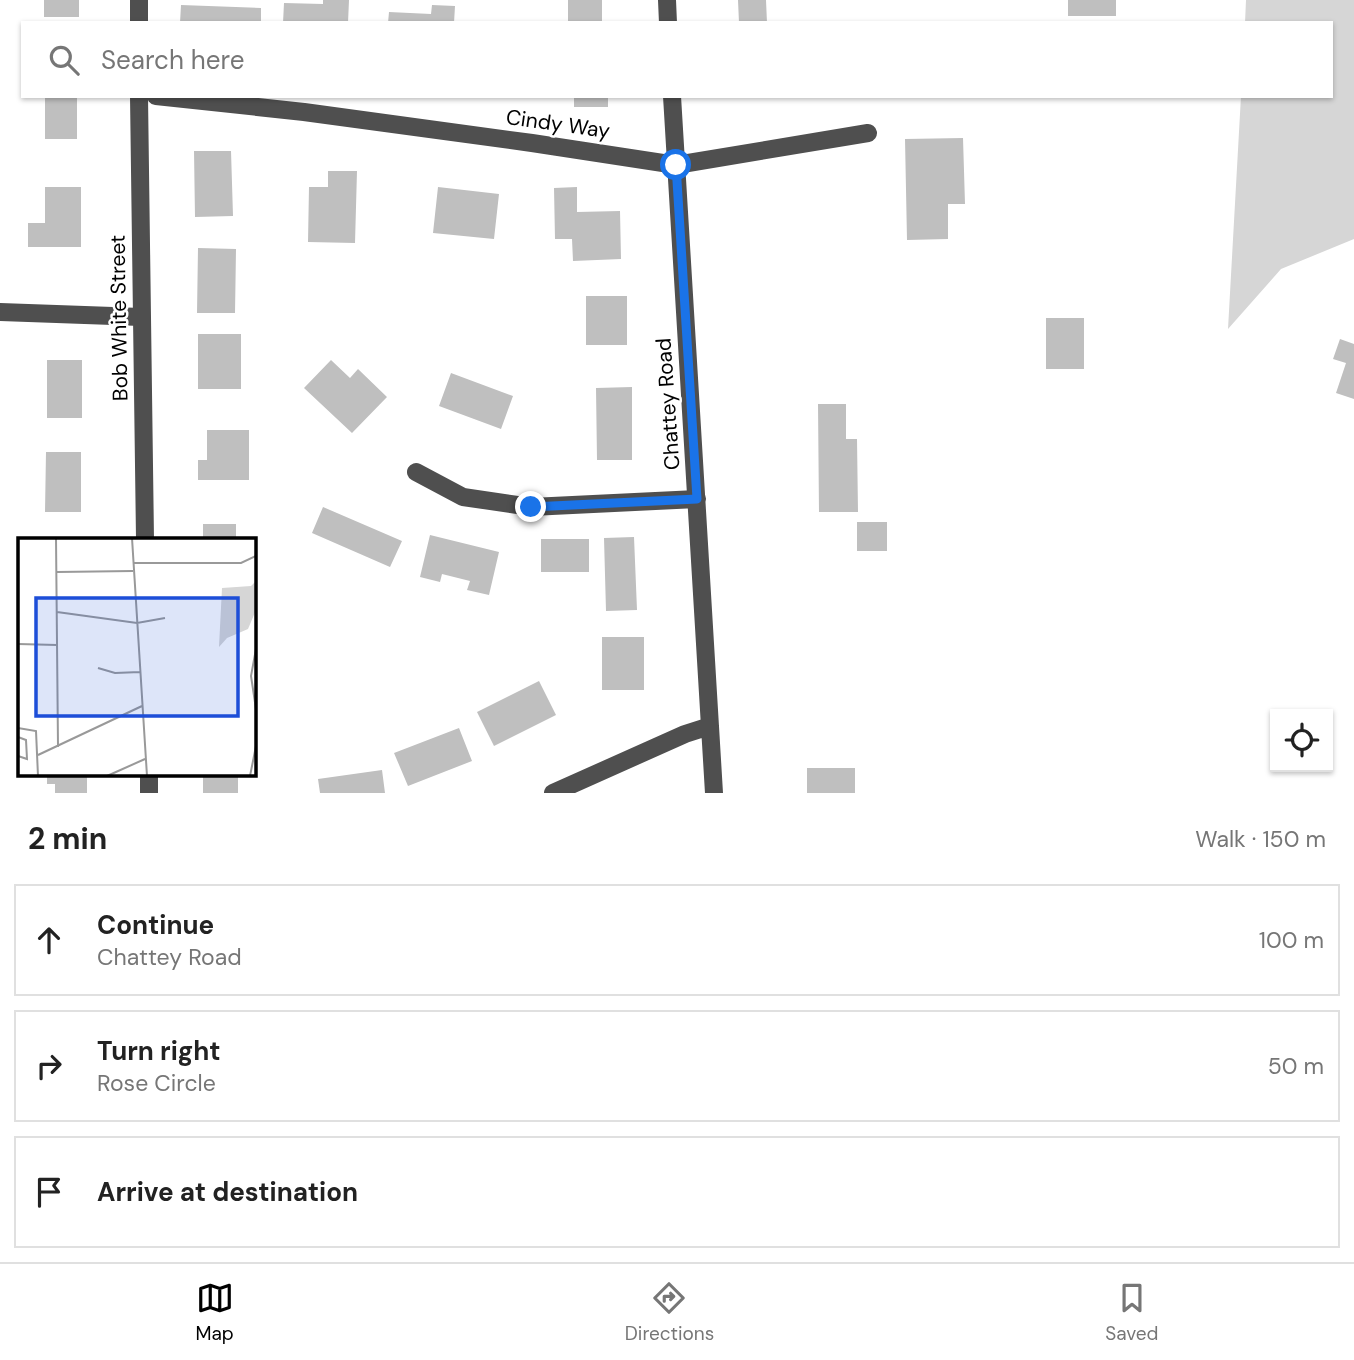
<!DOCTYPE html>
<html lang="en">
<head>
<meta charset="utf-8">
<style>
	body { margin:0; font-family:"DM Sans",sans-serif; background:#f6f6f6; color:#222 }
	.controls { position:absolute; right:21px; bottom:21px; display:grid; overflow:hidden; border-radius:0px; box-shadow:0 2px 5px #0004 }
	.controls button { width:63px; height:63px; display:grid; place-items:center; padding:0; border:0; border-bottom:2px solid #e0e0e0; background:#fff; color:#222; font:35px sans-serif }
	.stop { position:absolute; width:21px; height:21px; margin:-16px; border:5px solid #1a73e8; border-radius:50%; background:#fff }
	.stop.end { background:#1a73e8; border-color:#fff; box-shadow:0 2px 7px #0008 }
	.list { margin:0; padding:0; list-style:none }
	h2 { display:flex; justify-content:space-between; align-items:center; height:91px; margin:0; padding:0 28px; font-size:30px }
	h2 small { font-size:23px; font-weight:400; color:#767676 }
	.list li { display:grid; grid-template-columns:46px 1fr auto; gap:21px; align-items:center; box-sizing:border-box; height:112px; margin:0 14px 14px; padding:0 14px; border:2px solid #e0e0e0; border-radius:0px }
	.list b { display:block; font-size:26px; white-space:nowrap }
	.list p { margin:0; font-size:23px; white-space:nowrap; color:#767676 }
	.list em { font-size:23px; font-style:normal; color:#767676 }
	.icon { flex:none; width:38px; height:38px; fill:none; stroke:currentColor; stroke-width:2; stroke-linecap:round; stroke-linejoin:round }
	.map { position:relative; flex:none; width:1354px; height:793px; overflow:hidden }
	.search { position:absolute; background:#fff; box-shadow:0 2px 5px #0004; left:21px; right:21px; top:21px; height:77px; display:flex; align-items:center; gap:18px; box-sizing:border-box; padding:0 24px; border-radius:0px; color:#767676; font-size:26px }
	.sheet { height:469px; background:#fff }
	nav { display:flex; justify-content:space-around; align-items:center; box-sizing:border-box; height:98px; border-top:2px solid #e0e0e0; background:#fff; font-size:19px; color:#767676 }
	nav a { display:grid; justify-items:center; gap:4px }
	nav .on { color:#000 }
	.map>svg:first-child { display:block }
	.green { fill:#d6d6d6 }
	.building { fill:#bfbfbf }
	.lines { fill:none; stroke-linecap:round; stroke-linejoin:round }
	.minor { stroke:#4f4f4f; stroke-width:18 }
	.route { stroke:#1a73e8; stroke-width:9 }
	.labels { text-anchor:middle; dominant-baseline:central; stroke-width:5; stroke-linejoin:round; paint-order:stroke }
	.street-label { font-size:21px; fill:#000; stroke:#fff }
	.inset-road { fill:none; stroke:#999; stroke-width:2 }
	.view { fill:#1d4ed8; fill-opacity:0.15; stroke:#1d4ed8; stroke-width:3.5 }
	.inset-edge { fill:none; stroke:#000; stroke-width:3.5 }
</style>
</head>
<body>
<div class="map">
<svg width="1354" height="793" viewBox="0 0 1354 793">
	<rect width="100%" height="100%" fill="#fff"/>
	<path class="green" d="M1246,0H1354V239L1281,269L1228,329L1241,96H1331V23H1245Z"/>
	<path class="building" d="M44,0H79V17H44Z
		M323,0H349L348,23H283L284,3L323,4Z
		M568,0H602V22H568Z
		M738,0H766L767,23H739Z
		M1068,0H1116V16H1068Z
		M181,5L261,8V23H180Z
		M432,5L455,6L454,23H388L389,12L431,14Z
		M45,96H77V139H45Z
		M574,96H608V107H574Z
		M963,138L965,204H948V239L907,240L905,139Z
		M194,151H231L233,216L195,217Z
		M328,171H357L355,243L308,242L309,187H328Z
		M45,187H81V247H28V223H45Z
		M438,187L499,194L494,239L433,233Z
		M577,187V212L620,211L621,259L573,261L572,239H555L554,188Z
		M198,248L236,249L235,313H197Z
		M586,296H627V345H586Z
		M1046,318H1084V369H1046Z
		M198,334H241V389H198Z
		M1340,339L1354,344V399L1336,393L1346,363L1333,359Z
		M47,360H82V418H47Z
		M331,360L350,378L358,369L387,397L352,433L304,388Z
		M451,373L513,396L501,429L439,406Z
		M632,387V460H597L596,388Z
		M818,404H846V439H857L858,512H819Z
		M207,430H249V480H198V460H207Z
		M46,452H81V512H45Z
		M323,507L402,541L390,567L312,533Z
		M857,522H887V551H857Z
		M203,524H236V539H203Z
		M430,535L499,552L489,595L467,590L470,581L442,574L440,582L420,577Z
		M634,537L637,610L606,611L604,538Z
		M541,539H589V572H541Z
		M602,637H644V690H602Z
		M539,681L556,715L494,746L477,712Z
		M459,728L472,761L408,786L394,753Z
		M807,768H855V793H807Z
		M382,770L385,793H320L318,779Z
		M47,774H87V793H55V784H47Z
		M203,774H238V793H203Z"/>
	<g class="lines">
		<path class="minor" d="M139,0V23
			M667,0L668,23
			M139,96L145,539
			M156,96L304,112L532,143L676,165L868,133
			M672,96L714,793
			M0,312L141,317
			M416,472L463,497L531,507L697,499
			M149,774V793
			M553,793L685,734L710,726"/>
	</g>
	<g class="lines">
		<path class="route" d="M531,507L697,499L676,165"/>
	</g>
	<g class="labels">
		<g class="street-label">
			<text transform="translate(558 124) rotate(8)">Cindy Way</text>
			<text transform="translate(119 318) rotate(-91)">Bob White Street</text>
			<text transform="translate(668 404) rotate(-94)">Chattey Road</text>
		</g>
	</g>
	<g transform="translate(18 538)">
		<rect width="238" height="238" fill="#fff"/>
		<path d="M238,43V72L230,91L209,100L201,109L204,50L233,48Z" fill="#d6d6d6"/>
		<path class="inset-road" d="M38,0L40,209M114,0L129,238M115,25H223L238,18M39,34L115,33M39,74L119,85L147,80M0,106L39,107M238,111L233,138L238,171M80,130L97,135L122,134M0,190L18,193L20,238M0,199L8,202L9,221L0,218M20,217L124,168M89,238L127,221M232,238L238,208"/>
		<path class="view" d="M18,60H220V178H18Z"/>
		<rect width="238" height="238" class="inset-edge"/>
	</g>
</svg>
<div class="controls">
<button><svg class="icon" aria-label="locate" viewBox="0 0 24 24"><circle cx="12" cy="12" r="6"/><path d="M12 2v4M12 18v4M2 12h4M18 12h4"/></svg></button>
</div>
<div class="stop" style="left:676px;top:165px"></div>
<div class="stop end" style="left:531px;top:507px"></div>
<div class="search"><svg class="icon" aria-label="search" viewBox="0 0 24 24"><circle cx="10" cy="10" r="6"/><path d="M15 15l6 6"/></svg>Search here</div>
</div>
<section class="sheet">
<h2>2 min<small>Walk · 150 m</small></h2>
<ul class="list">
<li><svg class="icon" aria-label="ahead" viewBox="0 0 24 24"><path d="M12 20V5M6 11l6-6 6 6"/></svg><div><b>Continue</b><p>Chattey Road</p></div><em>100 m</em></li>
<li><svg class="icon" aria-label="right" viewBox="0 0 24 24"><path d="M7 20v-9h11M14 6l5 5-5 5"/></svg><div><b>Turn right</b><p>Rose Circle</p></div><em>50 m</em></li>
<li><svg class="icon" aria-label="arrive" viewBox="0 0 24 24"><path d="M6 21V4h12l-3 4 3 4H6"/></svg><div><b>Arrive at destination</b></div></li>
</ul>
</section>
<nav>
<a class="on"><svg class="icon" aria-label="map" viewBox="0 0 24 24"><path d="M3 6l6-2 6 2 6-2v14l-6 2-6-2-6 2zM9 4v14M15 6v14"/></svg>Map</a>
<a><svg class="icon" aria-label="directions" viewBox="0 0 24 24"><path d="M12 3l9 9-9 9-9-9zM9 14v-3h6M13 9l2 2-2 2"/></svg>Directions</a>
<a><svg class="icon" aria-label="saved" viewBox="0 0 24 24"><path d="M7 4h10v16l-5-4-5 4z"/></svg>Saved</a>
</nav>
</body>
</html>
